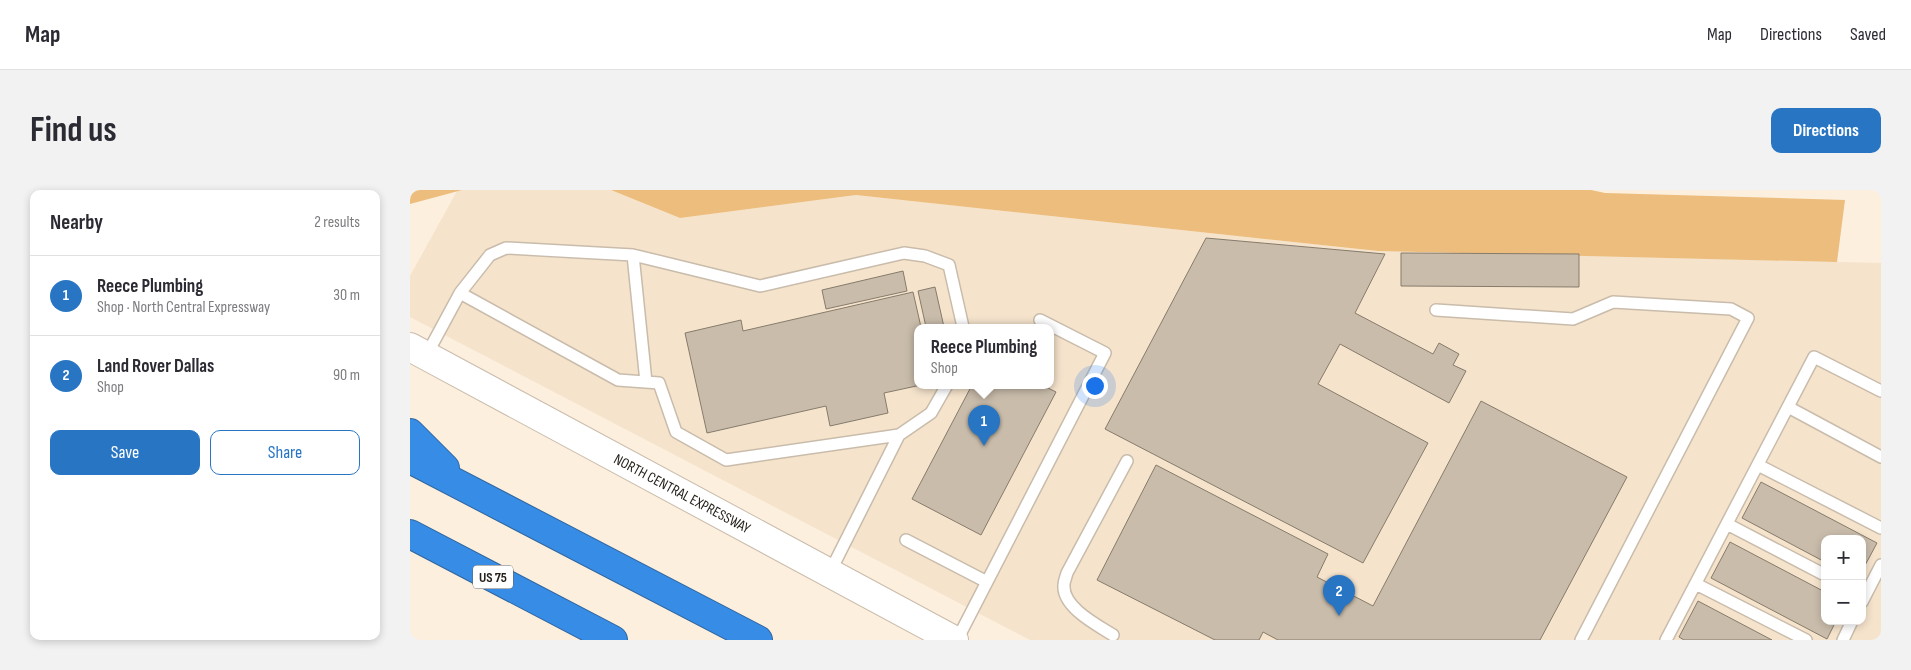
<!DOCTYPE html>
<html lang="en">
<head>
<meta charset="utf-8">
<style>
	body { margin:0; font-family:"Sofia Sans Condensed",sans-serif; background:#f2f2f3; color:#2b2b33 }
	.controls { position:absolute; right:15px; bottom:15px; display:grid; overflow:hidden; border-radius:10px; box-shadow:0 2px 8px #0003 }
	.controls button { width:45px; height:45px; display:grid; place-items:center; padding:0; border:0; border-bottom:1px solid #e1e1e2; background:#fff; color:#2b2b33; font:25px sans-serif }
	.you { position:absolute; left:684px; top:195px; width:18px; height:18px; margin:-12px; border:4px solid #fff; border-radius:50%; background:#1a73e8; box-shadow:0 0 0 8px #1a73e833 }
	.badge { display:grid; place-items:center; width:32px; height:32px; border-radius:50%; background:#2875c4; color:#fff; font-size:16px; font-weight:700 }
	.pin { position:absolute; translate:-50% -41px; filter:drop-shadow(0 1px 2px #0008) }
	.pin::after { content:''; position:absolute; top:26px; width:18px; height:15px; background:inherit; clip-path:polygon(0 0,100% 0,50% 100%) }
	.popup { position:absolute; left:504px; top:134px; width:140px; height:65px; box-sizing:border-box; display:grid; place-content:center; border-radius:10px; background:#fff; filter:drop-shadow(0 1px 4px #0005); font-size:16px; white-space:nowrap; color:#7c7c81 }
	.popup b { font-size:19px; color:#2b2b33 }
	.popup::after { content:''; position:absolute; left:50%; top:100%; margin-left:-10px; border:10px solid transparent; border-top-color:#fff }
	.list { margin:0; padding:0; list-style:none }
	h2 { display:flex; justify-content:space-between; align-items:center; height:65px; margin:0; padding:0 20px; font-size:21px }
	h2 small { font-size:16px; font-weight:400; color:#7c7c81 }
	.list li { display:grid; grid-template-columns:32px 1fr auto; gap:15px; align-items:center; box-sizing:border-box; height:80px; padding:0 20px; border-top:1px solid #e1e1e2 }
	.list b { display:block; font-size:19px; white-space:nowrap }
	.list p { margin:0; font-size:16px; white-space:nowrap; color:#7c7c81 }
	.list em { font-size:16px; font-style:normal; color:#7c7c81 }
	.actions { display:flex; gap:10px; padding:15px 20px }
	.actions a { flex:1; padding:11px 0; border:1px solid #2875c4; border-radius:10px; text-align:center; font-size:18px; color:#2875c4 }
	.actions .main { background:#2875c4; color:#fff }
	.map { position:relative; flex:none; width:1471px; height:450px; overflow:hidden; border-radius:10px }
	header { display:flex; align-items:center; gap:30px; box-sizing:border-box; height:70px; padding:0 25px; background:#fff; border-bottom:1px solid #e1e1e2 }
	header strong { font-size:24px }
	nav { display:flex; gap:28px; margin-inline-start:auto; font-size:18px }
	.intro { display:flex; align-items:center; justify-content:space-between; box-sizing:border-box; height:120px; padding:0 30px }
	h1 { margin:0; font-size:35px }
	.button { padding:12px 22px; border-radius:10px; background:#2875c4; color:#fff; font-size:18px; font-weight:700 }
	main { display:flex; gap:30px; padding:0 30px }
	aside { flex:1; background:#fff; border-radius:10px; box-shadow:0 2px 8px #0003 }
	.map>svg:first-child { display:block }
	.built { fill:#f5e3cc; fill-rule:evenodd }
	.green { fill:#ecbd7c }
	.building { fill:#c9bcab; stroke:#867b6b }
	.lines { fill:none; stroke-linecap:round; stroke-linejoin:round }
	.lane-casing { stroke:#c9bcab; stroke-width:14 }
	.secondary-casing { stroke:#c9bcab; stroke-width:30 }
	.highway-casing { stroke:#30669e; stroke-width:30 }
	.lane { stroke:#fff; stroke-width:11 }
	.secondary { stroke:#fff; stroke-width:28 }
	.highway { stroke:#378ce6; stroke-width:28 }
	.labels { text-anchor:middle; dominant-baseline:central; stroke-width:5; stroke-linejoin:round; paint-order:stroke }
	.shield { fill:#fff; stroke:#66625e; stroke-width:1 }
	.shield-label { font-size:14px; font-weight:bold; fill:#241f19 }
	.street-label { font-size:15px; fill:#241f19; stroke:#fff }
</style>
</head>
<body>
<header>
<strong>Map</strong>
<nav><a>Map</a><a>Directions</a><a>Saved</a></nav>
</header>
<div class="intro"><h1>Find us</h1><a class="button">Directions</a></div>
<main>
<aside>
<h2>Nearby<small>2 results</small></h2>
<ul class="list">
<li><span class="badge">1</span><div><b>Reece Plumbing</b><p>Shop · North Central Expressway</p></div><em>30 m</em></li>
<li><span class="badge">2</span><div><b>Land Rover Dallas</b><p>Shop</p></div><em>90 m</em></li>
</ul>
<div class="actions"><a class="main">Save</a><a>Share</a></div>
</aside>
<div class="map">
<svg width="1471" height="450" viewBox="0 0 1471 450">
	<rect width="100%" height="100%" fill="#fcefde"/>
	<path class="built" d="M52,0H201L270,28L446,5L968,61L1471,73V450H620L0,127V86L47,1ZM508,137H640V195H508ZM1415,349H1452V431H1415Z"/>
	<path class="green" d="M0,0H52L0,14Z
		M201,0H1181L1195,3L1435,10L1427,72L968,61L446,5L270,28Z"/>
	<path class="building" d="M796,48L975,64L945,123L1023,164L1029,153L1049,164L1043,175L1056,181L1039,213L930,154L908,194L1018,253L953,373L695,239Z
		M991,63L1169,64V97L991,96Z
		M493,81L497,101L416,119L412,100Z
		M525,97L534,137H516L508,101Z
		M503,102L511,137H508V195H511L474,203L478,223L420,236L416,216L297,243L275,143L331,130L333,141Z
		M562,195H632L646,202L571,345L502,309Z
		M1071,211L1217,287L1130,450H868L853,442L849,450H805L687,390L746,275L918,364L907,387L963,416Z
		M1351,292L1467,353L1452,381V349H1415V372L1332,328Z
		M1320,352L1415,402V431H1426L1417,449L1301,388Z
		M1288,411L1362,450H1274L1269,447Z"/>
	<g class="lines">
		<defs>
			<path id="lane" d="M223,65L350,96L494,63L515,66L539,75L553,137
				M50,103L80,65L96,58L223,65L236,192
				M1026,120L1163,129L1203,112L1321,119L1338,128L1171,450
				M16,166L50,103L208,190L249,193L266,242L316,270L489,245L419,384
				M1378,217L1471,267
				M489,245L521,223L537,195
				M1348,275L1471,338
				M1317,334L1415,385
				M496,350L577,392
				M1286,394L1396,450
				M1452,412L1471,375
				M703,445C687,435 652,417 654,395C654,391 656,387 657,383L717,271
				M547,450L695,163L630,130
				M1256,450L1404,167L1471,201
				M1433,450L1442,431"/>
			<path id="secondary" d="M0,157L544,450"/>
			<path id="highway" d="M0,243L35,278
				M0,269L348,450
				M0,344L203,450"/>
		</defs>
		<use href="#lane" class="lane-casing"/>
		<use href="#secondary" class="secondary-casing"/>
		<use href="#highway" class="highway-casing"/>
		<use href="#lane" class="lane"/>
		<use href="#secondary" class="secondary"/>
		<use href="#highway" class="highway"/>
	</g>
	<g class="labels">
		<rect class="shield" x="63" y="375.5" width="40" height="23" rx="4"/>
		<g class="shield-label">
			<text x="83" y="387">US 75</text>
		</g>
		<g class="street-label">
			<text transform="translate(272 304) rotate(28)">NORTH CENTRAL EXPRESSWAY</text>
		</g>
	</g>
</svg>
<div class="controls">
<button>+</button>
<button>−</button>
</div>
<div class="you"></div>
<div class="pin badge" style="left:574px;top:256px">1</div>
<div class="popup"><b>Reece Plumbing</b>Shop</div>
<div class="pin badge" style="left:929px;top:426px">2</div>
</div>
</main>
</body>
</html>
